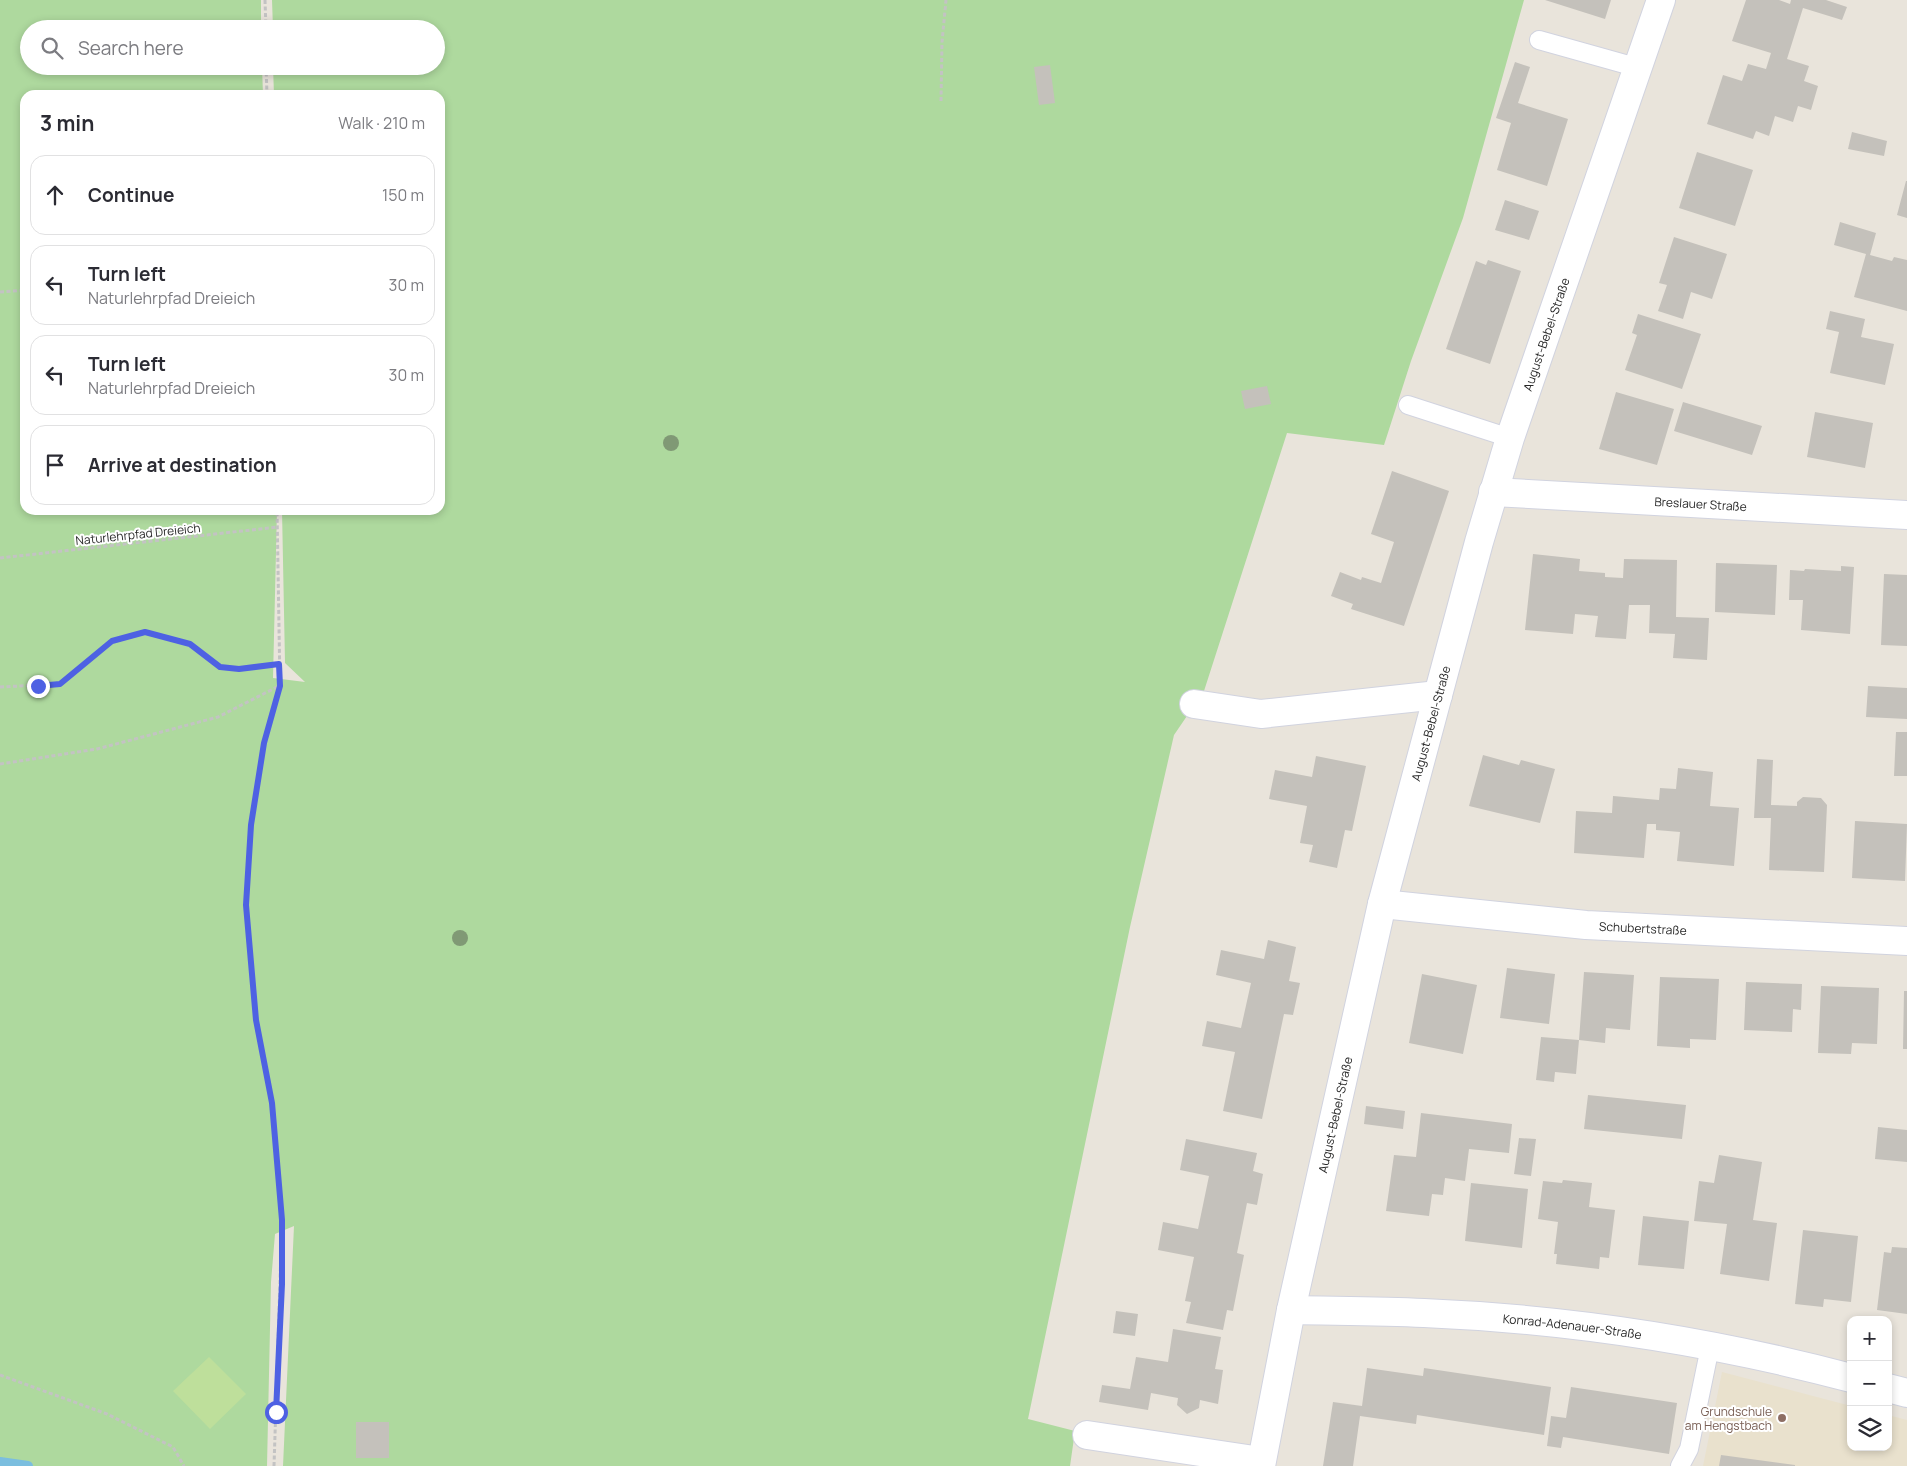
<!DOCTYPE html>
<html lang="en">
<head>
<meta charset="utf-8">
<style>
	body { margin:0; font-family:Manrope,sans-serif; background:#f2f2f3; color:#2b2b33 }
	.controls { position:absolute; right:15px; bottom:15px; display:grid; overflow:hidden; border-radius:10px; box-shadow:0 2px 8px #0003 }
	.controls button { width:45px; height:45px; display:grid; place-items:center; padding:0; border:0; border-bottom:1px solid #e1e1e2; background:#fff; color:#2b2b33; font:25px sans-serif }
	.stop { position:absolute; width:15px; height:15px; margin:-11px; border:4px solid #4e61e3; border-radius:50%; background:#fff }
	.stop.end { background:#4e61e3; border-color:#fff; box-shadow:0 1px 5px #0008 }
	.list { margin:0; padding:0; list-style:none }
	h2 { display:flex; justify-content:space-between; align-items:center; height:65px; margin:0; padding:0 20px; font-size:21px }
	h2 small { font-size:16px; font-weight:400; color:#7c7c81 }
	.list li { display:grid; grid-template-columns:32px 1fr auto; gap:15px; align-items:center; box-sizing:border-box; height:80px; margin:0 10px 10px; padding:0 10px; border:1px solid #e1e1e2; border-radius:15px }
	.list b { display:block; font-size:19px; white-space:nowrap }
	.list p { margin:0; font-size:16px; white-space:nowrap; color:#7c7c81 }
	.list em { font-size:16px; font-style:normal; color:#7c7c81 }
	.icon { flex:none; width:28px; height:28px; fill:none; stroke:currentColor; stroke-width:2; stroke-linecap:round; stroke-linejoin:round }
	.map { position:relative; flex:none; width:1907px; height:1466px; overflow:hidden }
	.search { position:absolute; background:#fff; box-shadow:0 2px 8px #0003; left:20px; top:20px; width:425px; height:55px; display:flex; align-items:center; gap:12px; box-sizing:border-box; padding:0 18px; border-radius:28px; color:#7c7c81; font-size:19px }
	.panel { position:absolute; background:#fff; box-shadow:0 2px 8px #0003; left:20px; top:90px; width:425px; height:425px; border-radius:15px }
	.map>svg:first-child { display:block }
	.education { fill:#e9e1cd }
	.green { fill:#aed99e }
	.pitch { fill:#bedf9b }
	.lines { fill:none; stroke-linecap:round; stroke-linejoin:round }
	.stream { stroke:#7bbedf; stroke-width:10 }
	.building { fill:#c4c1bb }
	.service-casing { stroke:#d1d3df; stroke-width:20 }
	.minor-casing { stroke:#d1d3df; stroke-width:30 }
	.path { stroke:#c3c3c3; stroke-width:3; stroke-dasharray:4 2.5; stroke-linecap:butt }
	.service { stroke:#fff; stroke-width:18 }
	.minor { stroke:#fff; stroke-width:28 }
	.tree { fill:#809975 }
	.route { stroke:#4e61e3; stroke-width:6 }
	.education-dot { fill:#8d6e63; stroke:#fff; stroke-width:2 }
	.labels { text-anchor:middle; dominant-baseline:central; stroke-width:4; stroke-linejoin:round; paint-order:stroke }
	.street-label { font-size:12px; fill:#282828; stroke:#fff }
	.education-label { font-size:12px; fill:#785e54; stroke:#fff; text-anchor:end }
</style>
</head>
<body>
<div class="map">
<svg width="1907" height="1466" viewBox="0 0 1907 1466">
	<rect width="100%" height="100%" fill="#e9e4db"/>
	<path class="education" d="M1722,1372L1851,1406V1447H1888V1415L1907,1420V1466H1703Z"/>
	<path class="green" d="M0,0H261V29H29V66H262L263,95H25V510H277L273,678L305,682L285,663L282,510H440V95H274L273,66H436V29H273L272,0H1524L1463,218L1411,361L1384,445L1287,433L1204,691L1174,735L1130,927L1028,1419L1075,1431L1070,1466H283L294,1226L275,1234L271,1282L267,1466H0Z"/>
	<path class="pitch" d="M209,1357L246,1394L210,1429L173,1391Z"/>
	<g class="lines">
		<path class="stream" d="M0,1462L28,1466"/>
	</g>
	<path class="building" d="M1545,0H1611L1605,19Z
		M1746,0H1779L1790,4L1791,0H1826L1847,7L1842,20L1803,8L1787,59L1809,66L1804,81L1818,86L1811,110L1798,106L1793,122L1775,116L1769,136L1756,131L1753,139L1707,124L1723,75L1742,81L1748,64L1766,69L1771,53L1732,41Z
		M1515,62L1530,67L1518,103L1568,119L1547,186L1497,170L1511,123L1496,118Z
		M1050,65L1055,103L1039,105L1034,67Z
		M1852,132L1887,141L1884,156L1848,149Z
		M1697,152L1753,170L1735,226L1679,208Z
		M1906,181H1907V218L1897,215Z
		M1505,200L1539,211L1529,240L1495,230Z
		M1840,222L1876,233L1870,255L1892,261L1894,257L1907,260V311L1854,297L1866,254L1834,245Z
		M1674,237L1727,254L1712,299L1691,292L1683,319L1658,311L1667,285L1659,283Z
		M1488,260L1521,271L1490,364L1446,349L1476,261L1486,265Z
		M1830,311L1865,319L1861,337L1894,344L1885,385L1830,373L1839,332L1826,329Z
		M1638,314L1701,334L1682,389L1625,370L1637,335L1632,333Z
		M1267,386L1271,404L1245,409L1241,391Z
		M1616,392L1674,409L1657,465L1599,449Z
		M1683,402L1762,426L1752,455L1674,431Z
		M1815,412L1873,423L1865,468L1807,457Z
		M1392,471L1449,491L1404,626L1351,609L1353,604L1331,596L1340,572L1361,580L1362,577L1381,583L1394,542L1371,534Z
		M1533,554L1580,559L1579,571L1605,573V577L1623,578L1624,559L1677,560L1676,617L1709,618L1707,660L1673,658L1675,634L1649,633L1650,605H1629L1626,639L1595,637L1598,616L1575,614L1573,634L1525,630Z
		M1716,563L1777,565L1775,615L1715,612Z
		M1841,566L1854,567L1850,634L1801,630L1803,600H1789L1790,570L1804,571L1805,569L1841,571Z
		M1884,574L1907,575V646L1881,645Z
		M1868,686L1907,688V719L1866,717Z
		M1896,732H1907V776H1894Z
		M1483,755L1519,765L1521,760L1555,769L1540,823L1469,806Z
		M1316,756L1366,766L1352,831L1345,830L1337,868L1309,862L1313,845L1300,843L1307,806L1269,799L1275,770L1312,777Z
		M1757,759L1773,760L1771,805L1797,806V802L1803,797L1821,798L1827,805L1824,872L1769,870L1771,818H1754Z
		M1678,768L1713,772L1710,806L1739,808L1734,866L1677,861L1680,832L1656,830V824H1647L1644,858L1574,853L1576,811L1612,813L1613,796L1659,800L1660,788L1676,789Z
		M1855,821L1907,824L1905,881L1852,878Z
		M1268,940L1296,947L1289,981L1300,983L1293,1015L1284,1014L1262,1119L1223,1111L1235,1052L1202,1046L1207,1021L1241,1028L1251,983L1216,975L1221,950L1264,959Z
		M1507,968L1555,974L1549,1024L1500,1018Z
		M1584,972L1634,975L1630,1030L1606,1028L1605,1043L1579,1040Z
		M1422,974L1477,985L1463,1054L1409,1043Z
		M1660,977L1719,979L1716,1040L1690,1039V1048L1657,1046Z
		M1746,982L1802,984L1801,1010L1793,1009L1792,1032L1744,1030Z
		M1821,986L1879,988L1877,1044L1852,1043L1851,1054L1818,1053Z
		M1904,991H1907V1049H1903Z
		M1541,1037L1579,1040L1576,1074L1555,1072L1554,1082L1536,1080Z
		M1588,1095L1686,1105L1682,1139L1584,1129Z
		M1366,1106L1405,1111L1403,1129L1364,1124Z
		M1421,1113L1512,1124L1509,1153L1469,1149L1465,1181L1445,1178L1443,1195L1432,1194L1429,1216L1386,1211L1394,1155L1416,1157Z
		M1878,1127L1907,1130V1162L1875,1159Z
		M1519,1138L1536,1139L1531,1176L1514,1174Z
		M1186,1139L1257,1153L1253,1171L1263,1174L1257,1205L1247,1203L1237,1253L1244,1255L1233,1311L1227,1310L1223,1330L1186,1323L1191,1302L1185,1301L1194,1257L1158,1250L1163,1222L1198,1229L1209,1176L1180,1170Z
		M1719,1155L1762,1162L1753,1220L1777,1223L1769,1281L1720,1274L1727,1224L1694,1221L1699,1181L1714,1183Z
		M1563,1180L1592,1183L1589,1207L1615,1210L1609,1258L1600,1257L1599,1269L1556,1264L1557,1254H1554L1558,1222L1538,1219L1543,1181L1562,1183Z
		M1471,1183L1528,1189L1522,1248L1465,1241Z
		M1643,1216L1689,1221L1684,1269L1638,1265Z
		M1803,1230L1858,1236L1851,1302L1824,1299L1823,1307L1795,1304Z
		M1892,1247L1907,1248V1314L1877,1310L1884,1252L1891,1253Z
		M1116,1311L1138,1314L1135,1336L1113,1333Z
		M1173,1329L1221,1337L1215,1369L1223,1370L1218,1404L1200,1400L1199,1408L1187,1414L1177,1405L1178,1398L1151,1393L1148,1410L1099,1402L1102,1385L1130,1389L1136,1357L1168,1362Z
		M1367,1368L1423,1376L1424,1368L1551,1387L1544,1435L1417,1415L1416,1424L1360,1416L1353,1466H1323L1333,1402L1362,1406Z
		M1571,1387L1677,1403L1669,1454L1563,1437L1561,1448L1547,1446L1551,1416L1566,1418Z
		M356,1422H389V1458H356Z
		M1721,1455L1795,1465V1466H1719Z"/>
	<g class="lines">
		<defs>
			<path id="service" d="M1539,40L1639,68
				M1408,405L1510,438
				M1680,1466L1689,1449L1710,1347"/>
			<g id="minor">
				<path id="s1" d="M1493,492L1907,515"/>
				<path d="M1194,704L1261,714L1438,695"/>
				<path id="s2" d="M1382,904L1586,925L1907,941"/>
				<path id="s3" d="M1291,1310C1335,1311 1379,1311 1424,1313C1567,1319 1712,1341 1851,1378"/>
				<path d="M1888,1388L1907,1393"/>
				<path d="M1087,1435L1261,1461"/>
				<path id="s4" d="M1261,1466L1291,1310L1382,904L1479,542L1510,438L1661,0"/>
			</g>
		</defs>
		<use href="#service" class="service-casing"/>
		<use href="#minor" class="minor-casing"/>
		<path class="path" d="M265,0L266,29
			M266,66L267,95
			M941,101L942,42L946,0
			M0,292L25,290
			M0,558L278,527
			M0,687L59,684L112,641L145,633L190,643L220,667L239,669L279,664
			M0,764L97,749L218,717L279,686
			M0,1375L107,1414L173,1447L184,1466
			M274,1466L282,1220L272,1103L256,1020L246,905L251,825L264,743L280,685L277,510"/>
		<use href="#service" class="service"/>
		<use href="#minor" class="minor"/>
	</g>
	<g class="tree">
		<circle cx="671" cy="443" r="8"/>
		<circle cx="460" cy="938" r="8"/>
	</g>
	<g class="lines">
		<path class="route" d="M38,686L60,684L112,641L145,632L190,644L220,667L239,669L279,664L280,686L264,743L251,825L246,905L256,1020L272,1103L282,1220V1284L276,1412"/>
	</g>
	<circle class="education-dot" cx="1782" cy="1418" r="5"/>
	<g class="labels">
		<g class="street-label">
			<text stroke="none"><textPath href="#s4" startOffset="1168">August-Bebel-Straße</textPath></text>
			<text stroke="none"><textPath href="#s1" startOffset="208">Breslauer Straße</textPath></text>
			<text transform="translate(138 534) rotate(-6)">Naturlehrpfad Dreieich</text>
			<text stroke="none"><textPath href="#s4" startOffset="762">August-Bebel-Straße</textPath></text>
			<text stroke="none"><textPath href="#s2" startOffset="262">Schubertstraße</textPath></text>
			<text stroke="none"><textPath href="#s4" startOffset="359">August-Bebel-Straße</textPath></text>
			<text stroke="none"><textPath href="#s3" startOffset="282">Konrad-Adenauer-Straße</textPath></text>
		</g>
		<g class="education-label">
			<text x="1772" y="1411">Grundschule<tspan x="1772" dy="14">am Hengstbach</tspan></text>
		</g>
	</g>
</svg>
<div class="controls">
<button>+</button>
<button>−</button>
<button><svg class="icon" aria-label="layers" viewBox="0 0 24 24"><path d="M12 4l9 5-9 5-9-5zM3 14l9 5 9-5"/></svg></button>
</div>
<div class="stop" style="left:276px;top:1412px"></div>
<div class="stop end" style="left:38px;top:686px"></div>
<div class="search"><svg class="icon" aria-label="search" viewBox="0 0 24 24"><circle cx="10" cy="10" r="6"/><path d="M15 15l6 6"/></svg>Search here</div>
<section class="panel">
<h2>3 min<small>Walk · 210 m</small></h2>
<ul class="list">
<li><svg class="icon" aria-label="ahead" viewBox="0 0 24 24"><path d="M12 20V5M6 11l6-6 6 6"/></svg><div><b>Continue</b></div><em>150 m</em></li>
<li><svg class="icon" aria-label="left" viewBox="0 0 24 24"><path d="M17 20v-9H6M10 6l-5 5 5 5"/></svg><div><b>Turn left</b><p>Naturlehrpfad Dreieich</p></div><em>30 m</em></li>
<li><svg class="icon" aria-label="left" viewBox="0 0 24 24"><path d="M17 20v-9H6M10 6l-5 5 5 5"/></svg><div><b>Turn left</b><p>Naturlehrpfad Dreieich</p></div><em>30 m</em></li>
<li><svg class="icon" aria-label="arrive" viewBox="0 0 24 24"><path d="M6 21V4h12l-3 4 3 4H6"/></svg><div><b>Arrive at destination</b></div></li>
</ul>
</section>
</div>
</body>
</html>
